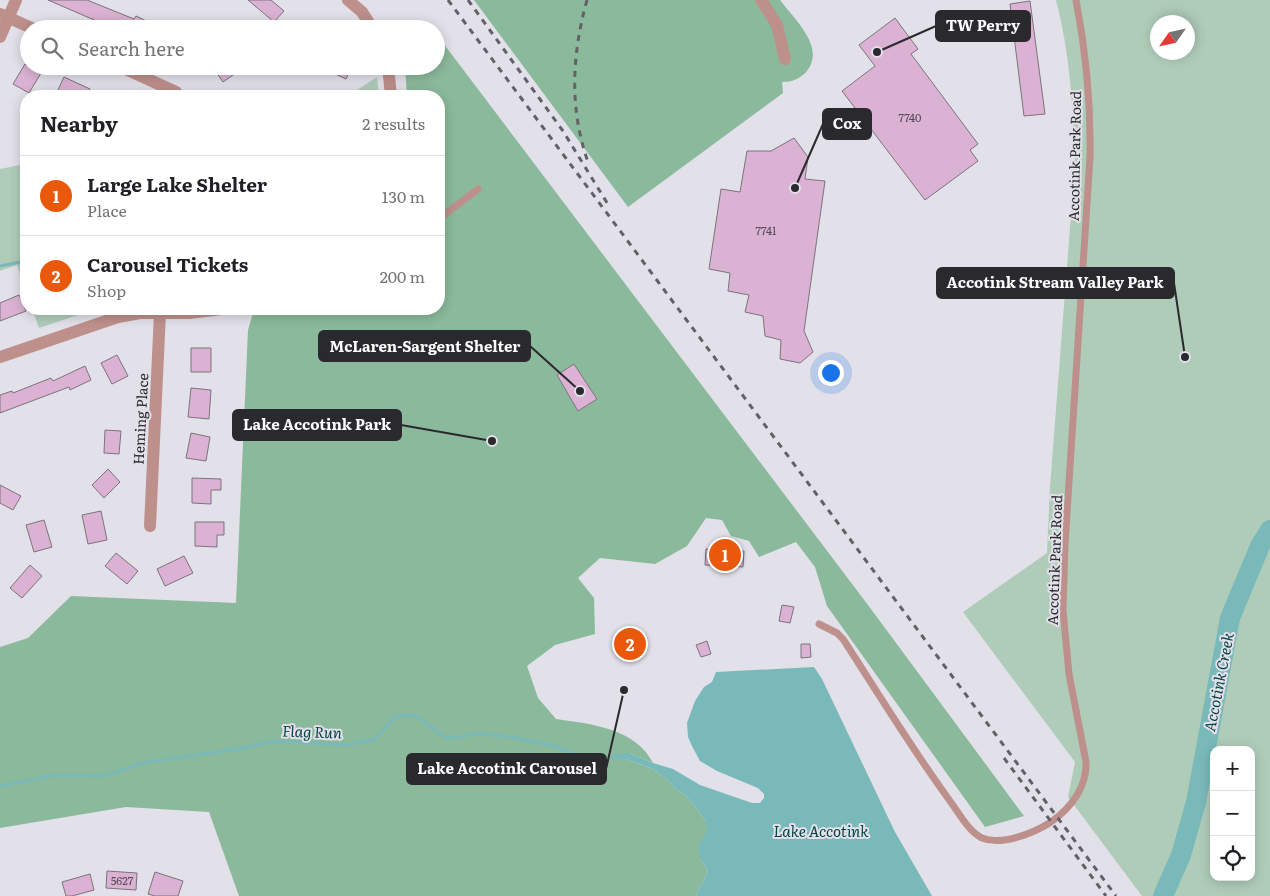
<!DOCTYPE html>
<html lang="en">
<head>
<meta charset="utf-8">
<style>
	body { margin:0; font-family:Literata,serif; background:#f2f2f2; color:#202124 }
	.controls { position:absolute; right:15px; bottom:15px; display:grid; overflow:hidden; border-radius:10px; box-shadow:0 2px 12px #0003 }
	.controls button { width:45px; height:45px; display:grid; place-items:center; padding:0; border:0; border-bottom:1px solid #e0e0e0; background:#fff; color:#202124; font:25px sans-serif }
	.compass { position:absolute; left:1150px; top:15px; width:45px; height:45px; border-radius:50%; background:#fff; box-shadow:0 2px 12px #0003; rotate:236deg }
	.you { position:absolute; left:830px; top:372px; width:18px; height:18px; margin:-12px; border:4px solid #fff; border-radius:50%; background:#1a73e8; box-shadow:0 0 0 8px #1a73e833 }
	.badge { display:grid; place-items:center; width:32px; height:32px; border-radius:50%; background:#ea580c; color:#fff; font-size:16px; font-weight:700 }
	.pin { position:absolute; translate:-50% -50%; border:2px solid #fff; box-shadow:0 1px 5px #0006 }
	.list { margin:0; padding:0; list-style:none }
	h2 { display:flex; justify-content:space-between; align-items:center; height:65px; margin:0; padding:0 20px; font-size:21px }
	h2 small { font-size:16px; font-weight:400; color:#757577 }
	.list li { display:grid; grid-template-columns:32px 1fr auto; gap:15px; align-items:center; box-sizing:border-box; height:80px; padding:0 20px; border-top:1px solid #e0e0e0 }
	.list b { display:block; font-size:19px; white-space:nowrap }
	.list p { margin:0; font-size:16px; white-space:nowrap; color:#757577 }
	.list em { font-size:16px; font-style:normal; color:#757577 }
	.icon { flex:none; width:28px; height:28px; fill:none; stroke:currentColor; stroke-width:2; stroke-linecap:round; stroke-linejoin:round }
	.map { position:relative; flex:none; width:1270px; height:896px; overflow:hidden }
	.search { position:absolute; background:#fff; box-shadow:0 2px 12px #0003; left:20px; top:20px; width:425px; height:55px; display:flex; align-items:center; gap:12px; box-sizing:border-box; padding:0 18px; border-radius:28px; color:#757577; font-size:19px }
	.panel { position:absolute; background:#fff; box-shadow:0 2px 12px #0003; left:20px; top:90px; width:425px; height:225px; border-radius:20px }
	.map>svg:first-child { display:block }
	.green { fill:#afccb9; fill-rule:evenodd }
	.forest { fill:#8bb99b }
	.water { fill:#7ab9ba }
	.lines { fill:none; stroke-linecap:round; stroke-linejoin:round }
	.stream { stroke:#7ab9ba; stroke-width:3 }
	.river { stroke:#7ab9ba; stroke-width:20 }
	.building { fill:#dbb2d3; stroke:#7b747a }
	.service { stroke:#bd908c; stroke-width:7 }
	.minor { stroke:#bd908c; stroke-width:12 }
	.rail { stroke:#626167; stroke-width:3; stroke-dasharray:6 6; stroke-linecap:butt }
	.labels { text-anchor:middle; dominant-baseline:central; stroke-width:4; stroke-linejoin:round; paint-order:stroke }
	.number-label { font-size:11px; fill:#564b56 }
	.street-label { font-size:14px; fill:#2a292d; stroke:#e2e0e9 }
	.water-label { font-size:15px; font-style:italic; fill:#044243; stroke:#e2e0e9 }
	.leader { fill:none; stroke:#2a292d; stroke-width:2 }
	.callout-dot { fill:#2a292d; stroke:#e2e0e9; stroke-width:2 }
	.callout { fill:#2a292d; stroke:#2a292d; stroke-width:2 }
	.callout-label { font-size:15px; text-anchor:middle; font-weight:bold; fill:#fff }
</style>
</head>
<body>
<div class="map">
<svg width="1270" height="896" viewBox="0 0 1270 896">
	<rect width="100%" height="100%" fill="#e2e0e9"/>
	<path class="green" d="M1056,0H1270V896H1142L1068,797L1075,762L963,612L1047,553L1050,487L1075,163C1073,108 1070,53 1056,0ZM1158,22H1188V52H1158ZM1214,750H1251V877H1214Z
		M377,77L379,96H348Z
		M26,164V293L17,265L0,271V169Z
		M32,309H96L39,328Z"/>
	<path class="forest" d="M474,0H780C794,19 826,47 807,71C800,79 792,82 782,82L783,93L628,207Z
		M437,35L868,605L1024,816L985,827L827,606L815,567L796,542L759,557L749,541L731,536L722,520L706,518L687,546L655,564L600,558L578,578L594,598L595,634L555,645L527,666L538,698L556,719C591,724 635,728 653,763L630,753L625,759L651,768L668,780L678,791L684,794L695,806L706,822V833L700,858L707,868C706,882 700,884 696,896H239L209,812L126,807L0,828V647L28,638L71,596L236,603L248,330L254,310L258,309H439V96H407L405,66H436Z"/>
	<path class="water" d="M814,667L822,679L895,832L932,896H696C700,884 706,882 707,868L700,858L698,846L706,833V822L695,806L684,794L678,791L668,780L651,768L625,759H607L616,754L630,753L653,763L673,769L700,785L752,803H760L764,798V794L758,788L717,771L700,761L692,746L688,737L687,723L695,701L704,687L712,682L716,672Z"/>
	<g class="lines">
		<path class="stream" d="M412,68L414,66
			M0,266L26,261
			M0,786L56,775L104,776L142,763L243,748L272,741L344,745L375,739L396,716L414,715L446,738L478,734L507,736L555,746L591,760L607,759"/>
		<path class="river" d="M1163,896L1181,855L1196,802L1230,618L1260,546L1270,530"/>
	</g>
	<path class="building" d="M48,0H87L134,19L136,16L163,29H115Z
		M248,0H271L284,11L274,22Z
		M1030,1L1045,114L1024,116L1010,4Z
		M895,18L918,49L911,54L978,144L970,150L978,161L925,200L842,91L875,66L859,45Z
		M25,64L41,73L29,93L13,84Z
		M212,66H232L236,73L223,82Z
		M318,66H352L346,79Z
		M64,77L90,89L86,96H67L57,92Z
		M794,138L808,157L805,179L825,181L804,331L813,352L800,363L780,359L781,340L765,336L763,316L745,312L749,295L728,291L730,273L709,269L721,189L740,192L747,151H771Z
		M19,295L26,311L0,321V303Z
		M191,348H211V372H191Z
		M117,355L128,376L112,384L101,363Z
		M574,364L597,399L578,411L557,375Z
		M85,366L91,380L70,390L69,387L0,413V395L12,391L13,393L51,378L53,381Z
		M191,388L211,390L209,419L188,417Z
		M105,430L121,431L119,454L104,453Z
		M191,433L210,437L206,461L186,458Z
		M108,469L120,482L104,498L92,485Z
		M192,478L221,479V490H211V504L192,503Z
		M0,485L21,496L13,510L0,503Z
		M101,511L107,540L88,544L82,515Z
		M44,520L52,547L34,552L26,525Z
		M195,522H224V535H217V547L195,546Z
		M706,549L744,551L743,567L705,565Z
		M116,553L138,571L127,584L105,566Z
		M184,556L193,573L165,586L157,569Z
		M30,565L42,576L22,598L10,588Z
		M782,605L794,607L790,623L779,621Z
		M707,641L711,654L701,657L696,645Z
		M801,644H810L811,657L801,658Z
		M107,871L137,873L136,890L106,888Z
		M155,872L183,881L178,896H155L148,894Z
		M90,874L94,890L72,896H66L62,882Z"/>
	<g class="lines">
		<path class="service" d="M439,219L478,189
			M819,624L837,633L843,639C878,693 912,749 950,801C959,813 968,831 982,838C1002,846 1034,833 1051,822C1071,808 1087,787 1086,762L1069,674L1063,610L1065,544L1090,157C1091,104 1086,52 1076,0"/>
		<path class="minor" d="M348,0L362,12L373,29
			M761,0L777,25L785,59
			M0,14L34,29
			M0,37L16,0
			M119,66L176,92
			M388,66L391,96
			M0,357L118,317L140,313H189L222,309
			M150,526L160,313"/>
		<path class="rail" d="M448,0L1116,896
			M468,0L563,131L609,206
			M587,0C572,54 569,108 588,162
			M1004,758L1106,896"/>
	</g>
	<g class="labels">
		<g class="number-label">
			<text x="910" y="117">7740</text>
			<text x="766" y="230">7741</text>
			<text x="122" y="880">5627</text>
		</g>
		<g class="street-label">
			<text transform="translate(1074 156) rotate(-89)">Accotink Park Road</text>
			<text transform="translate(140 419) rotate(-87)">Heming Place</text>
			<text transform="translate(1054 560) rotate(-88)">Accotink Park Road</text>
		</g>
		<g class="water-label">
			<text transform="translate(1218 682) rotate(-79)">Accotink Creek</text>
			<text transform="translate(312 731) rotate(2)">Flag Run</text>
			<text x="821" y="830">Lake Accotink</text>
		</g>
	</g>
	<path class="leader" d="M877 52L936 26M795 188L823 124M1185 357L1174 283M580 391L530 346M492 441L401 425M624 690L606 769"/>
	<g class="callout-dot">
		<circle cx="877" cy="52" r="5"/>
		<circle cx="795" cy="188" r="5"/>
		<circle cx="1185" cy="357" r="5"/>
		<circle cx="580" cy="391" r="5"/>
		<circle cx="492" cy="441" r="5"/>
		<circle cx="624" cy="690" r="5"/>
	</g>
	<g class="callout">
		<rect x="936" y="11" width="94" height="30" rx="5"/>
		<rect x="823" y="109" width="48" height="30" rx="5"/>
		<rect x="937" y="268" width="237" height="30" rx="5"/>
		<rect x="319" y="331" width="211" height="30" rx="5"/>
		<rect x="233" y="410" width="168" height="30" rx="5"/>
		<rect x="407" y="754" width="199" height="30" rx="5"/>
	</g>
	<g class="callout-label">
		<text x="983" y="31">TW Perry</text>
		<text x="847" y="129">Cox</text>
		<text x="1055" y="288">Accotink Stream Valley Park</text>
		<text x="425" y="352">McLaren-Sargent Shelter</text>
		<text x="317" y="430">Lake Accotink Park</text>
		<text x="507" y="774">Lake Accotink Carousel</text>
	</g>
</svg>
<div class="controls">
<button>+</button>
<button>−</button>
<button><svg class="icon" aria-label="locate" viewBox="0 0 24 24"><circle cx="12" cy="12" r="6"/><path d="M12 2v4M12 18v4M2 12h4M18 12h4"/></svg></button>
</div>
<svg class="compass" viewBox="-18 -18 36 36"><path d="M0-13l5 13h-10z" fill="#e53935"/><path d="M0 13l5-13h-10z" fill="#757577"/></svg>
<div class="you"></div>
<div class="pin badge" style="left:725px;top:555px">1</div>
<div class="pin badge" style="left:630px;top:644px">2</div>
<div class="search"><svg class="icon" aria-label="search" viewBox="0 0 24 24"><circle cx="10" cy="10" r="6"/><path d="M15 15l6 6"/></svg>Search here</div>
<section class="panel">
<h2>Nearby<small>2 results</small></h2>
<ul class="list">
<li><span class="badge">1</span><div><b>Large Lake Shelter</b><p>Place</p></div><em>130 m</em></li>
<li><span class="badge">2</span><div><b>Carousel Tickets</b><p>Shop</p></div><em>200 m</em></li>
</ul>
</section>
</div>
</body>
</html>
